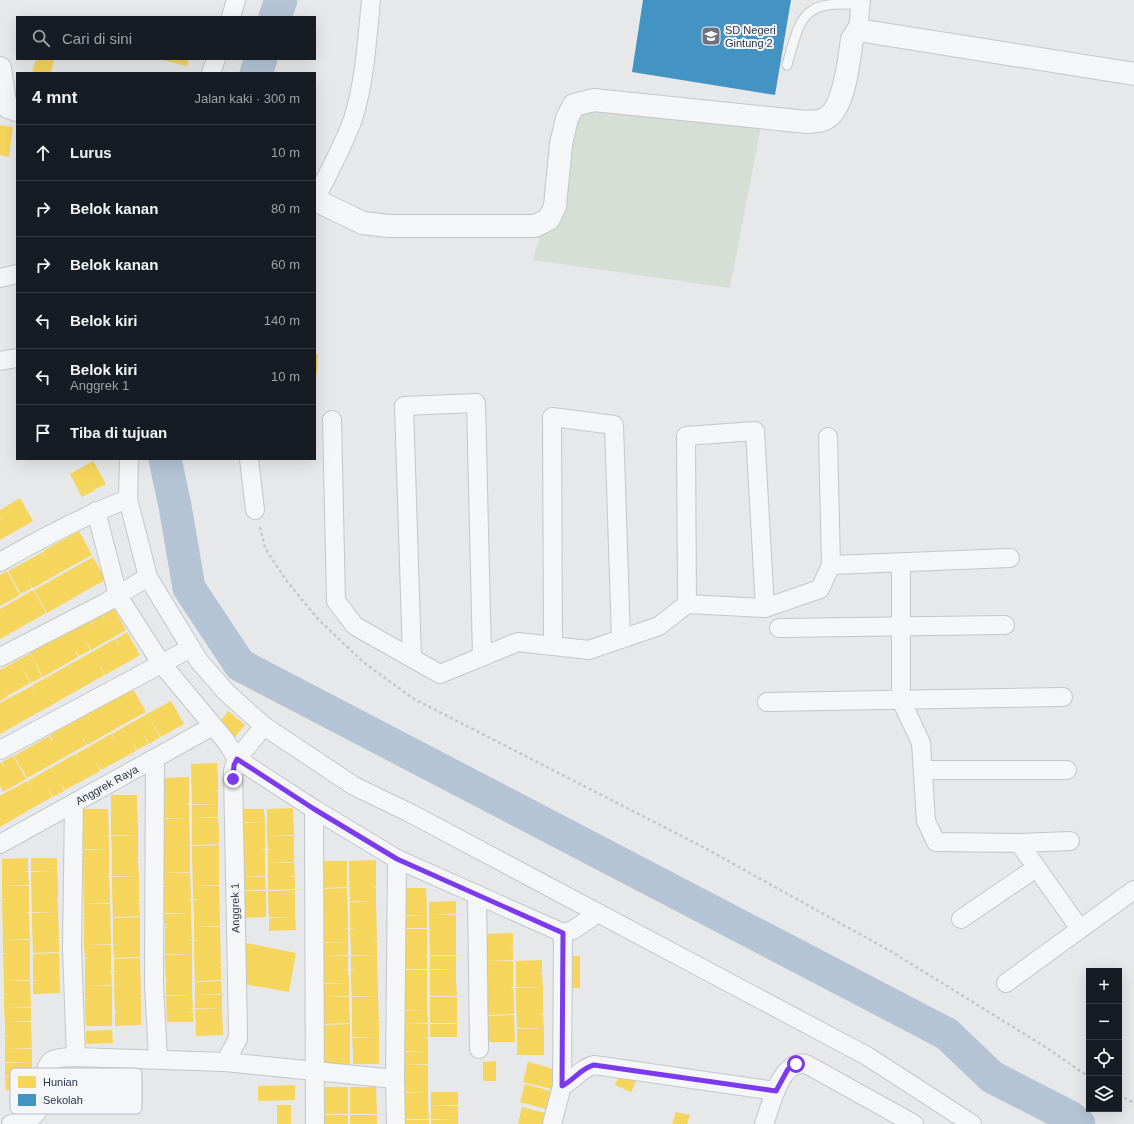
<!DOCTYPE html>
<html lang="id">
<head>
<meta charset="utf-8">
<style>
	body { margin:0; font-family:Helvetica,sans-serif; background:#242831; color:#f1f3f6 }
	.controls { position:absolute; right:12px; bottom:12px; display:grid; overflow:hidden; border-radius:0px; box-shadow:0 4px 16px #0002 }
	.controls button { width:36px; height:36px; display:grid; place-items:center; padding:0; border:0; border-bottom:1px solid #363941; background:#171b24; color:#f1f3f6; font:20px sans-serif }
	.stop { position:absolute; width:12px; height:12px; margin:-9px; border:3px solid #7c3aed; border-radius:50%; background:#fff }
	.stop.end { background:#7c3aed; border-color:#fff; box-shadow:0 1px 4px #0008 }
	.list { margin:0; padding:0; list-style:none }
	h2 { display:flex; justify-content:space-between; align-items:center; height:52px; margin:0; padding:0 16px; font-size:17px }
	h2 small { font-size:13px; font-weight:400; color:#9ea1a6 }
	.list li { display:grid; grid-template-columns:26px 1fr auto; gap:12px; align-items:center; box-sizing:border-box; height:56px; padding:0 16px; border-top:1px solid #363941 }
	.list b { display:block; font-size:15px; white-space:nowrap }
	.list p { margin:0; font-size:13px; white-space:nowrap; color:#9ea1a6 }
	.list em { font-size:13px; font-style:normal; color:#9ea1a6 }
	.icon { flex:none; width:22px; height:22px; fill:none; stroke:currentColor; stroke-width:2; stroke-linecap:round; stroke-linejoin:round }
	.map { position:relative; flex:none; width:1134px; height:1124px; overflow:hidden }
	.search { position:absolute; background:#171b24; box-shadow:0 4px 16px #0002; left:16px; top:16px; width:300px; height:44px; display:flex; align-items:center; gap:10px; box-sizing:border-box; padding:0 14px; border-radius:0px; color:#9ea1a6; font-size:15px }
	.panel { position:absolute; background:#171b24; box-shadow:0 4px 16px #0002; left:16px; top:72px; width:300px; height:388px; border-radius:0px }
	.map>svg:first-child { display:block }
	.green { fill:#d6ded6 }
	.homes { fill:#f6d55c }
	.schools { fill:#4393c3 }
	.lines { fill:none; stroke-linecap:round; stroke-linejoin:round }
	.river { stroke:#b4c4d5; stroke-width:33 }
	.service-casing { stroke:#c4c6c8; stroke-width:11 }
	.minor-casing { stroke:#c4c6c8; stroke-width:20 }
	.tertiary-casing { stroke:#c4c6c8; stroke-width:24 }
	.path { stroke:#c5c6ca; stroke-width:2.5; stroke-dasharray:3 3; stroke-linecap:butt }
	.service { stroke:#f5f6f7; stroke-width:9 }
	.minor { stroke:#f5f6f7; stroke-width:18 }
	.tertiary { stroke:#f5f6f7; stroke-width:22 }
	.route { stroke:#7c3aed; stroke-width:5 }
	.labels { text-anchor:middle; dominant-baseline:central; stroke-width:4; stroke-linejoin:round; paint-order:stroke }
	.poi-label { font-size:11px; fill:#2b3445; stroke:#f4f6f9; text-anchor:start }
	.street-label { font-size:11px; fill:#2b3445; stroke:#f4f6f9 }
	.key { fill:#f4f6f9; stroke:#b8bcc3; stroke-width:1 }
	.key-label { font-size:11px; fill:#2b3445 }
</style>
</head>
<body>
<div class="map">
<svg width="1134" height="1124" viewBox="0 0 1134 1124">
	<rect width="100%" height="100%" fill="#e6e8ea"/>
	<path class="green" d="M580,94L764,110L730,288L533,260Z"/>
	<path class="homes" d="M36,59H54L51,73H32Z
		M159,59H189L187,66Z
		M0,125L13,127L9,157L0,155Z
		M315,354H318L317,374H315Z
		M93,461L106,484L94,490L89,480L94,491L82,497L70,474Z
		M20,498L33,521L0,540V518L2,521L0,517V510Z
		M79,531L92,555L68,568L64,560L68,568L33,588L27,578L32,588L21,594L8,571L43,552L49,562L43,551Z
		M93,557L106,580L94,586L90,578L94,586L82,593L74,578L82,593L47,613L34,590Z
		M7,571L20,595L0,606V575Z
		M33,590L46,613L0,639V609Z
		M113,607L126,630L91,650L85,640L90,650L79,656L74,649L78,657L43,677L30,653L89,620L95,630L90,620L101,614L106,621L102,613Z
		M127,632L140,655L105,675L97,660L104,675L57,702L44,679L115,639L120,647L116,639Z
		M30,654L42,677L31,683L18,660Z
		M18,660L30,683L7,696L2,686L7,697L0,701V670Z
		M44,679L57,702L21,722L16,712L21,722L0,734V703L32,686L37,696L32,685Z
		M133,689L146,712L122,725L117,715L122,725L87,745L81,735L86,745L27,778L14,756L49,736L54,743L50,735L97,709L103,719L97,709Z
		M171,701L184,724L161,737L147,714Z
		M228,711L245,725L235,737L219,723Z
		M147,714L160,737L149,744L143,734L148,744L137,750L131,740L136,751L101,770L95,760L100,771L65,790L61,783L64,791L53,797L47,787L52,797L17,817L11,807L17,817L0,827V796L27,781L32,789L28,781L75,754L80,762L76,754L111,734L117,744L112,734Z
		M13,756L26,779L3,792L0,786V763L1,762L7,772L2,762Z
		M217,763L218,777H213H218V790H213L218,791V804H192L191,764Z
		M189,777V804H184L189,805V818H163L162,792L166,791H162V778Z
		M111,795H137V808H133H137L138,821H133L138,822V835H111Z
		M218,804V817L192,818V805Z
		M293,808V822H289H294V835L267,836V809Z
		M82,809H108L109,835H105L109,836V849H82V823H86L82,822Z
		M238,809H264L265,822H238Z
		M189,818L190,845L185,846H190V859H186H190V872L164,873L163,832H167H163V819Z
		M192,818H218L219,831L214,832L219,831V844L192,845Z
		M265,822V849H261L265,850V863H261H265V876L239,877L238,823Z
		M138,835V849H112L111,836Z
		M267,836H294V862L268,863V850L272,849H268Z
		M219,845V872H215H219V885L193,886L192,859H197H192V846Z
		M109,849V876L105,877H109L110,890H105H110V903L84,904L83,864L87,863H83L82,850Z
		M112,849H138V862L134,863H138L139,876H112Z
		M28,858V871L24,872H28L29,885L2,886V859Z
		M31,858H57V871H31Z
		M376,860V887H372L376,888V901H350L349,874H354H349V861Z
		M320,861H347V874H342H347V887L320,888Z
		M268,863H294L295,876L290,877H295V889L268,890Z
		M57,871L58,885H53H58V898H53L58,899V912H32L31,872Z
		M164,873H190L191,899H186L191,900V913H164V887L168,886H164Z
		M139,876V903L135,904H139L140,916L113,917L112,890H117H112V877Z
		M239,877H265L266,890H239Z
		M2,886H29V912H25L29,913V926H25H29L30,939L3,940L2,900L7,899H2Z
		M193,886H219L220,926L194,927V913H198H194L193,900L198,899H193Z
		M347,888L348,915H343H348V928L344,929H348V942H321V902H325L321,901L320,889Z
		M400,888H426L427,915H400Z
		M295,890V917H269L268,904L273,903L268,904V891Z
		M239,891H266V904H262H266V917L240,918Z
		M376,901L377,941H373L377,942V955H351L350,929H355L350,928V915H354H350V902Z
		M456,901V914L429,915V902Z
		M84,904H110L111,944L84,945V918H88L84,917Z
		M58,912L59,939L54,940H59V952L33,953L32,926H36H32V913Z
		M191,913L192,940L187,941H192V954H165V928L169,927H165L164,914Z
		M427,915V928H400V916Z
		M429,915H456V942H452H456V955H430Z
		M140,917V957L114,958L113,945L118,944H113V931H117H113V918Z
		M295,917L296,930L269,931V918Z
		M194,927H220L221,967H217L221,968V980L195,981L194,954H199H194V941H199L194,940Z
		M400,929H427V955L423,956H427V969H401Z
		M513,933V946L509,947H513V960L486,961V934Z
		M3,940H30V967H26H30V980L4,981L3,954H8L3,953Z
		M348,942V955L322,956L321,943Z
		M246,943L296,953L289,992L238,983Z
		M84,945H111V971L107,972H111L112,985L85,986V959L89,958H85Z
		M59,953L60,993L33,994V981H37L33,980V967H37H33V954Z
		M192,954V995H166V982H170L166,981L165,968H170H165V955Z
		M377,955L378,996H352L351,983L356,982L351,983V970L355,969H351V956Z
		M322,956H348V969L344,970H348L349,983H322Z
		M430,956H456V969H430Z
		M565,956H580V988H565Z
		M140,958L141,998L137,999H141V1025L115,1026V1013H121L115,1012L114,986L119,985H114V972L118,971H114V959Z
		M542,960V973H538L542,974L543,987H516V961Z
		M486,961H513V987H509L513,988L514,1001H509H514V1014L488,1015L487,975L491,974H487Z
		M456,969V983H452H456L457,996H430V970Z
		M401,970H427V983H401Z
		M4,981H30L31,1007L4,1008V995L8,994H4Z
		M221,981L222,994L195,995V982Z
		M349,983V996L323,997L322,984Z
		M401,983H427V1010H401Z
		M85,986H112V1026H86L85,1013H90H85V1000H90L85,999Z
		M543,987V1001H516V988Z
		M192,995L193,1008L188,1009H193V1022H167L166,996Z
		M195,995H222V1008H195Z
		M378,996L379,1023H374L379,1024V1037H352V1010H356H352V997Z
		M323,997H349V1010L345,1011L349,1010L350,1023L323,1024Z
		M430,997H457V1010H430Z
		M516,1001H543V1014L539,1015H543L544,1028H517Z
		M4,1008H31V1021L5,1022Z
		M222,1008L223,1035L196,1036L195,1009Z
		M427,1010L428,1023L401,1024V1011Z
		M430,1010H457V1023H430Z
		M514,1015L515,1042H488V1029H492L488,1028V1016Z
		M5,1022H31L32,1048L5,1049V1036H9L5,1035Z
		M350,1024V1051H346H350V1064L324,1065L323,1038L328,1037H323V1025Z
		M401,1024H428V1037L423,1038H428V1051H402Z
		M430,1024H457V1037H430Z
		M544,1028V1055H517V1042H521H517V1029Z
		M112,1030L113,1043L86,1044V1031Z
		M379,1037V1064H353V1051H357H353L352,1038Z
		M5,1049H32V1062H5Z
		M428,1051V1064L402,1065V1052Z
		M496,1061V1081H483V1062Z
		M32,1062V1076H5V1063Z
		M528,1062L558,1070L552,1089L523,1082Z
		M402,1065H428V1092H402V1079L406,1078H402Z
		M621,1071L637,1079L631,1092L615,1085Z
		M32,1076L33,1089L6,1090L5,1077Z
		M525,1084L551,1091L546,1109L520,1102Z
		M295,1085V1100L258,1101V1086Z
		M321,1087H348V1114H321Z
		M350,1087H376L377,1114H350Z
		M428,1092V1106H424H428L429,1119H402V1093Z
		M431,1092H458V1105L431,1106Z
		M277,1105H291V1124H277Z
		M431,1106H458V1119H431Z
		M522,1107L545,1113L542,1124H518Z
		M676,1112L690,1115L687,1124H672Z
		M321,1115H348V1124H321Z
		M350,1115H377V1124H350Z
		M458,1119V1124H431V1120Z
		M402,1120H429V1124H402Z"/>
	<path class="schools" d="M643,0H791L775,95L632,72Z"/>
	<g class="lines">
		<path class="river" d="M275,17L281,0
			M256,73L261,59
			M165,459L175,506L189,588L240,665L947,1034L992,1077L1070,1117L1079,1124"/>
		<defs>
			<path id="service" d="M787,65C801,15 802,0 861,5"/>
			<g id="minor">
				<path d="M231,17L236,0"/>
				<path d="M858,30L861,0"/>
				<path d="M211,73L216,59"/>
				<path d="M315,200C328,173 343,147 353,119C365,81 367,39 371,0"/>
				<path d="M0,278L17,274"/>
				<path d="M0,361L17,358"/>
				<path d="M332,420L336,601L355,626L440,674L518,642L589,650L659,626L687,604L765,608L820,589L831,565L1010,558"/>
				<path d="M828,437L831,565"/>
				<path d="M129,459L128,499L148,577L199,661L226,692L264,726L354,786L410,813L867,1056L972,1124"/>
				<path d="M249,459L255,510"/>
				<path d="M96,511L118,596L161,663L225,740L237,759L314,809L397,859"/>
				<path d="M0,562C42,538 83,516 128,499"/>
				<path d="M901,563V700L921,743L926,821L936,842L1019,843L1080,929"/>
				<path d="M687,604L686,436L755,431L765,608"/>
				<path d="M779,628L1005,625"/>
				<path d="M553,646L552,417L614,425L621,639"/>
				<path d="M0,657L105,603L148,577"/>
				<path d="M412,658L404,406L476,403L482,657"/>
				<path d="M767,702L1063,697"/>
				<path d="M0,750L191,648"/>
				<path d="M155,759L154,985L158,1058"/>
				<path d="M923,770H1067"/>
				<path d="M74,803L72,948L76,1057"/>
				<path d="M314,809L315,1124"/>
				<path d="M1019,843L1070,841"/>
				<path id="s1" d="M0,844L213,726"/>
				<path d="M477,894L479,1049"/>
				<path d="M961,919L1036,868"/>
				<path d="M1006,983L1134,890"/>
				<path d="M225,1062L238,1039V1033L233,771L237,759L264,726"/>
				<path d="M395,1079L396,1124"/>
				<path d="M562,1086C574,1080 581,1068 594,1065L776,1091"/>
				<path d="M11,1124C50,1118 37,1100 45,1072C47,1068 48,1063 51,1061C57,1057 69,1057 76,1057L225,1062L395,1079L397,859L563,933L573,930L598,913"/>
				<path d="M552,1124L562,1086L563,933"/>
				<path d="M764,1124C771,1106 780,1059 806,1064L914,1124"/>
			</g>
			<path id="tertiary" d="M0,68L5,103L8,107L17,110
				M315,200L363,223L388,226H535L549,219L555,206L561,144L567,118L574,105L594,100L807,122C814,121 822,122 828,117C845,105 849,59 852,39L858,30L1134,74"/>
		</defs>
		<use href="#service" class="service-casing"/>
		<use href="#minor" class="minor-casing"/>
		<use href="#tertiary" class="tertiary-casing"/>
		<path class="path" d="M260,527L265,548L286,580L317,618L363,662L414,699L703,847L892,952L1047,1048L1089,1077
			M1119,1095L1134,1103"/>
		<use href="#service" class="service"/>
		<use href="#minor" class="minor"/>
		<use href="#tertiary" class="tertiary"/>
	</g>
	<g class="lines">
		<path class="route" d="M233,779L234,765L237,759L314,809L397,859L563,933L562,1086C574,1080 581,1068 594,1065L776,1091L788,1069L796,1064"/>
	</g>
	<defs>
		<symbol id="school-square" viewBox="-11 -11 22 22"><rect x="-9" y="-9" width="18" height="18" rx="4" fill="#6c737f" stroke="#f4f6f9"/><path d="M0-5L7-2L0 1L-7-2ZM-4 1L0 2.5L4 1V4Q0 6-4 4Z" fill="#fff"/></symbol>
	</defs>
	<g fill-rule="evenodd">
		<use href="#school-square" x="700" y="25" width="22" height="22"/>
	</g>
	<g class="labels">
		<g class="poi-label">
			<text x="725" y="30">SD Negeri<tspan x="725" dy="13">Gintung 2</tspan></text>
		</g>
		<g class="street-label">
			<text stroke="none"><textPath href="#s1" startOffset="122">Anggrek Raya</textPath></text>
			<text transform="translate(235 908) rotate(-91)">Anggrek 1</text>
		</g>
	</g>
	<rect x="10" y="1068" width="132" height="46" rx="6" class="key"/>
	<rect x="18" y="1076" width="18" height="12" fill="#f6d55c"/>
	<rect x="18" y="1094" width="18" height="12" fill="#4393c3"/>
	<g class="key-label">
		<text x="43" y="1086">Hunian</text>
		<text x="43" y="1104">Sekolah</text>
	</g>
</svg>
<div class="controls">
<button>+</button>
<button>−</button>
<button><svg class="icon" aria-label="locate" viewBox="0 0 24 24"><circle cx="12" cy="12" r="6"/><path d="M12 2v4M12 18v4M2 12h4M18 12h4"/></svg></button>
<button><svg class="icon" aria-label="layers" viewBox="0 0 24 24"><path d="M12 4l9 5-9 5-9-5zM3 14l9 5 9-5"/></svg></button>
</div>
<div class="stop" style="left:796px;top:1064px"></div>
<div class="stop end" style="left:233px;top:779px"></div>
<div class="search"><svg class="icon" aria-label="search" viewBox="0 0 24 24"><circle cx="10" cy="10" r="6"/><path d="M15 15l6 6"/></svg>Cari di sini</div>
<section class="panel">
<h2>4 mnt<small>Jalan kaki · 300 m</small></h2>
<ul class="list">
<li><svg class="icon" aria-label="ahead" viewBox="0 0 24 24"><path d="M12 20V5M6 11l6-6 6 6"/></svg><div><b>Lurus</b></div><em>10 m</em></li>
<li><svg class="icon" aria-label="right" viewBox="0 0 24 24"><path d="M7 20v-9h11M14 6l5 5-5 5"/></svg><div><b>Belok kanan</b></div><em>80 m</em></li>
<li><svg class="icon" aria-label="right" viewBox="0 0 24 24"><path d="M7 20v-9h11M14 6l5 5-5 5"/></svg><div><b>Belok kanan</b></div><em>60 m</em></li>
<li><svg class="icon" aria-label="left" viewBox="0 0 24 24"><path d="M17 20v-9H6M10 6l-5 5 5 5"/></svg><div><b>Belok kiri</b></div><em>140 m</em></li>
<li><svg class="icon" aria-label="left" viewBox="0 0 24 24"><path d="M17 20v-9H6M10 6l-5 5 5 5"/></svg><div><b>Belok kiri</b><p>Anggrek 1</p></div><em>10 m</em></li>
<li><svg class="icon" aria-label="arrive" viewBox="0 0 24 24"><path d="M6 21V4h12l-3 4 3 4H6"/></svg><div><b>Tiba di tujuan</b></div></li>
</ul>
</section>
</div>
</body>
</html>
